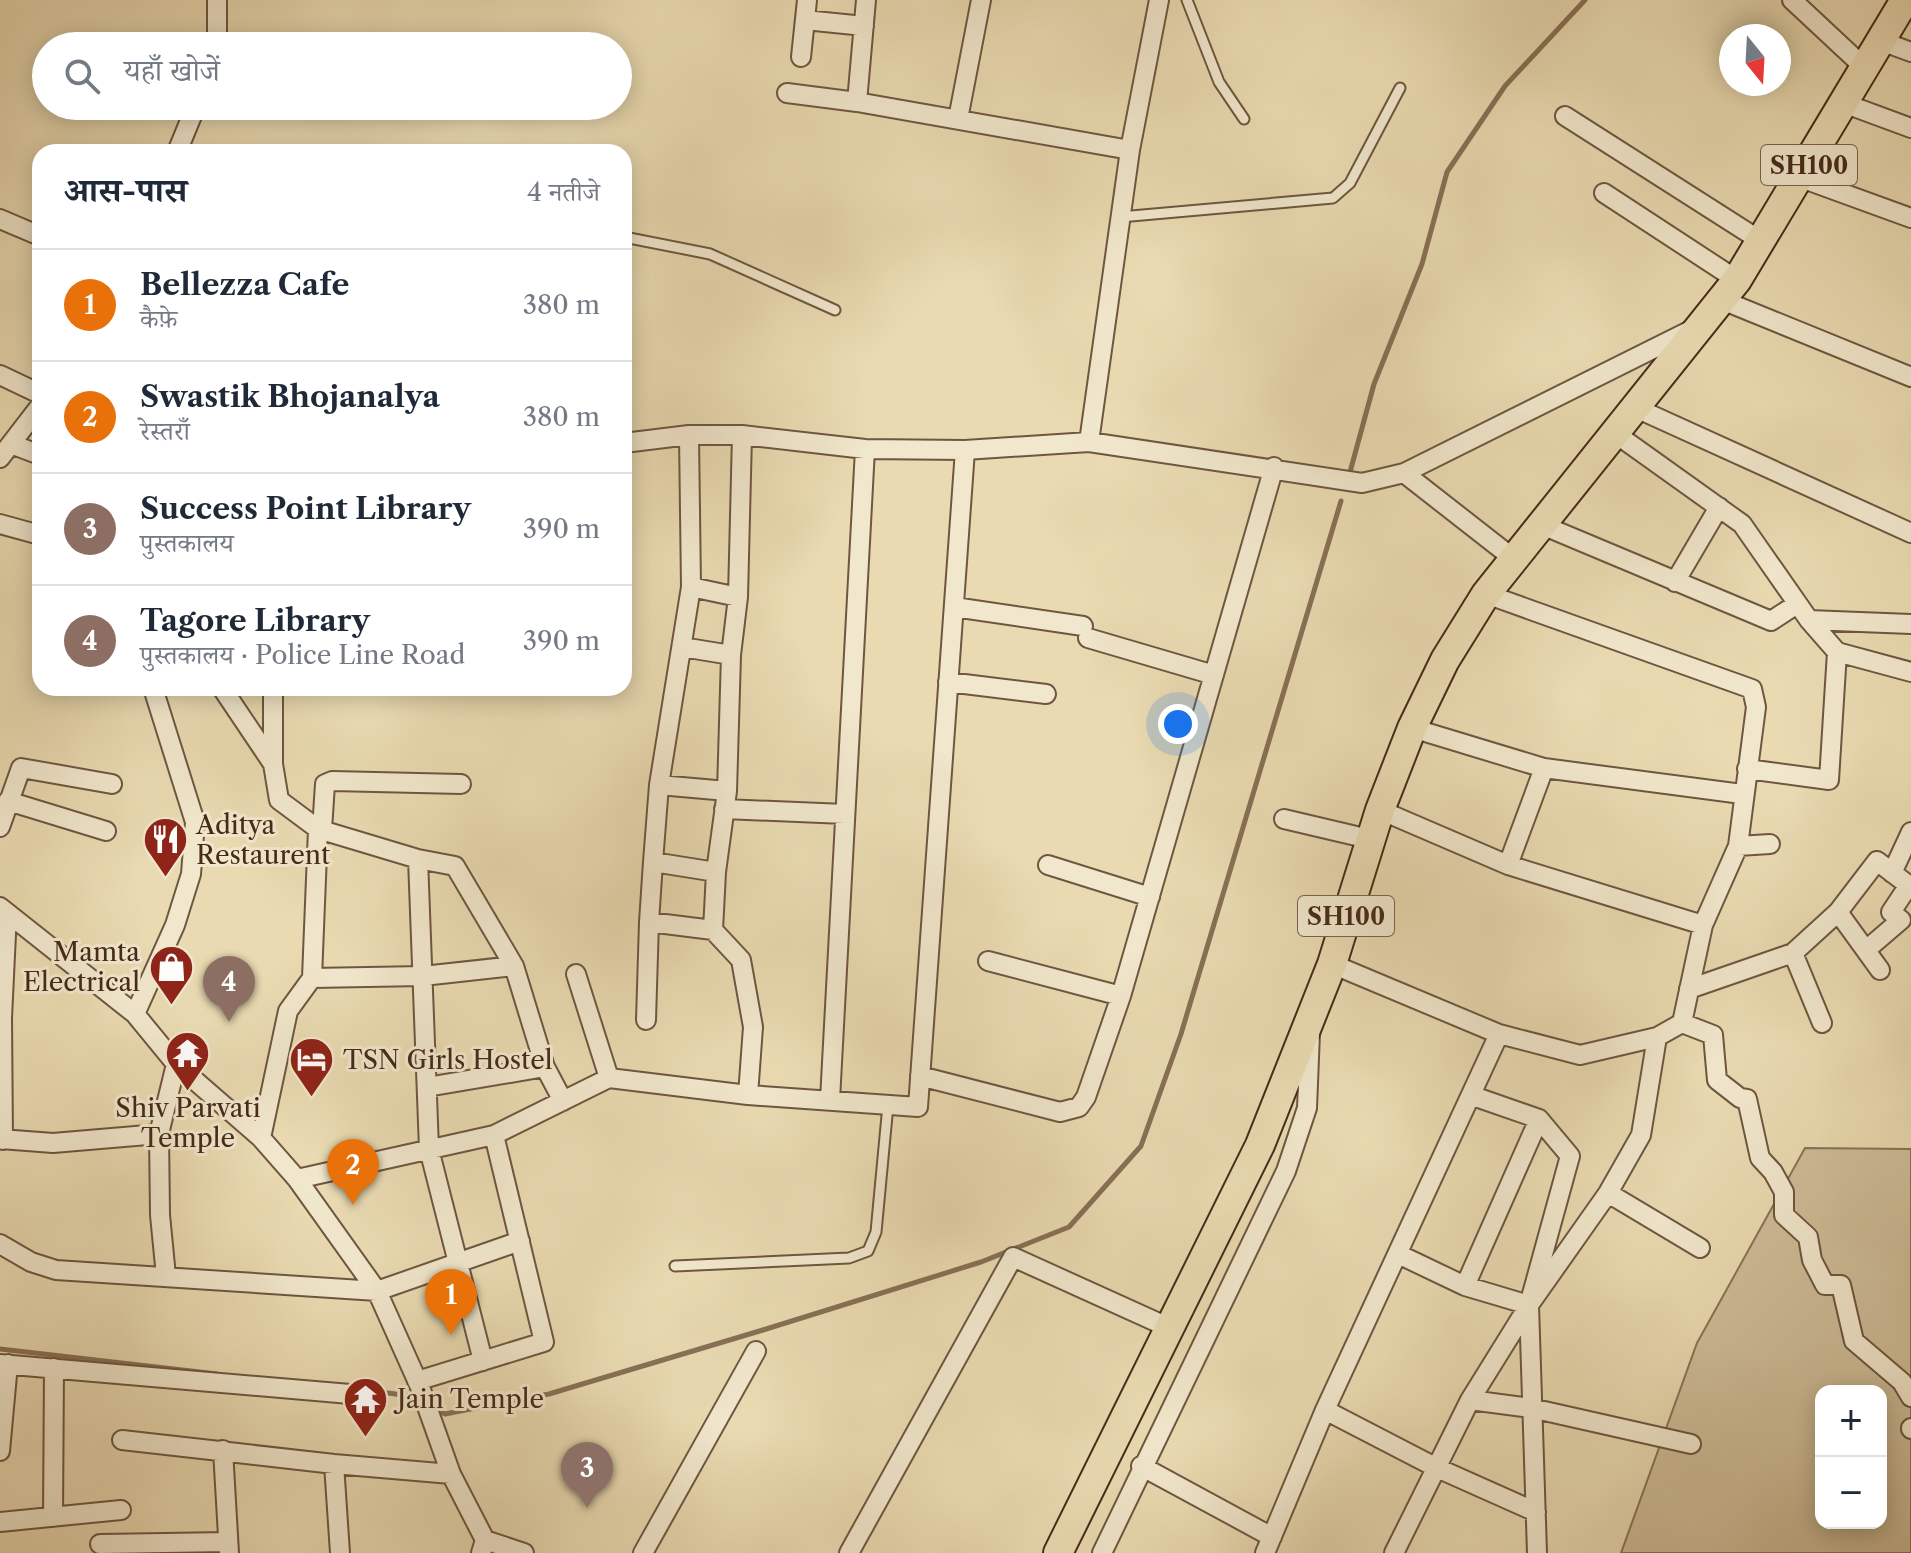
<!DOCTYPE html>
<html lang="hi">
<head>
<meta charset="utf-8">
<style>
	body { margin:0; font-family:"Libre Caslon Text","Noto Serif Devanagari",serif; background:#f6f6f7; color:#1f2937 }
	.controls { position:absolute; right:24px; bottom:24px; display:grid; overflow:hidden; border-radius:16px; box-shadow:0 4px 20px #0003 }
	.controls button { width:72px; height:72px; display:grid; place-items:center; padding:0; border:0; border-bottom:2px solid #e0e1e3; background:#fff; color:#1f2937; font:40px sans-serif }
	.compass { position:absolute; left:1719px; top:24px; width:72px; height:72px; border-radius:50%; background:#fff; box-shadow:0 4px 20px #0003; rotate:162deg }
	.you { position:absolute; left:1178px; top:724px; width:28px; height:28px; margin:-20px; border:6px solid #fff; border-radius:50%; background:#1a73e8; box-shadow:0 0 0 12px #1a73e833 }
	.badge { display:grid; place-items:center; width:52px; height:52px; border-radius:50%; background:#db2777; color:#fff; font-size:26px; font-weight:700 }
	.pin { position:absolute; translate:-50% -66px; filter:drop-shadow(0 2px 4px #0008) }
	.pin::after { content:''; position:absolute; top:42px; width:28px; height:24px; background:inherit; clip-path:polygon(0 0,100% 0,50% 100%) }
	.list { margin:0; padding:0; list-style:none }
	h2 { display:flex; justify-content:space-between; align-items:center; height:104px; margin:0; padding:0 32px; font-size:34px }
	h2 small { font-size:26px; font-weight:400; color:#747a83 }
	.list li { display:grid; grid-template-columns:52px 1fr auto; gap:24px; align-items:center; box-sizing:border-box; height:112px; padding:0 32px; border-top:2px solid #e0e1e3 }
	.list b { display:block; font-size:30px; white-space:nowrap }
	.list p { margin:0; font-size:26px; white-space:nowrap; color:#747a83 }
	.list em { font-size:26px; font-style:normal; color:#747a83 }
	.icon { flex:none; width:44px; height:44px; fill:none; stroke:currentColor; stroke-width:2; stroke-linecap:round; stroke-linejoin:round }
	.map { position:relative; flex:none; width:1911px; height:1553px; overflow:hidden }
	.search { position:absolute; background:#fff; box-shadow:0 4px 20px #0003; left:32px; top:32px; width:600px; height:88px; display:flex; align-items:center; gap:20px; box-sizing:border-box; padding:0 28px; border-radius:44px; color:#747a83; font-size:30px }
	.panel { position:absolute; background:#fff; box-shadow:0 4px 20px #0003; left:32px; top:144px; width:600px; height:552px; border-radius:24px }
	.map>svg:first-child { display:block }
	.green { fill:#cdbc97; stroke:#8a7358; stroke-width:2; fill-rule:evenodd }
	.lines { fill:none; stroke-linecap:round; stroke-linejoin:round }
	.stream { stroke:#877056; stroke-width:5 }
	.service-casing { stroke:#6f5640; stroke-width:13 }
	.minor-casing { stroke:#6f5640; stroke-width:22 }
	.primary-casing { stroke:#462a1a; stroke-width:32 }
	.service { stroke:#f1e7cc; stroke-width:9 }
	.minor { stroke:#f1e7cc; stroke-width:18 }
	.primary { stroke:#e9dab1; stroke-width:28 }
	.labels { text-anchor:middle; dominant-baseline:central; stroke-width:6; stroke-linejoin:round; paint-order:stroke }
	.shield { fill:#f1e7cc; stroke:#79634f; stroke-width:2 }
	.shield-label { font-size:24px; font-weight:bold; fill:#462a1a }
	.poi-label { font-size:26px; fill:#462a1a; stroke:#f1e7cc; text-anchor:start }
</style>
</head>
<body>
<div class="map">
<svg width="1911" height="1553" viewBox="0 0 1911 1553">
	<rect width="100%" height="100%" fill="#e9dab1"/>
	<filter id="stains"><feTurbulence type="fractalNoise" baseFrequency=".0025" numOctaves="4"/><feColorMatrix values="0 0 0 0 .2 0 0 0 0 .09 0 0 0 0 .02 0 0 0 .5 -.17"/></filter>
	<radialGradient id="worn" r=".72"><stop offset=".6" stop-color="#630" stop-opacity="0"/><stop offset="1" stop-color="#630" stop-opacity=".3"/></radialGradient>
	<path class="green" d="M1805,1148L1911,1149V1553H1621L1697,1343ZM1821,1391H1881V1523H1821Z"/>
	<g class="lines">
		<path class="stream" d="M1350,472L1374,384L1422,264L1447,172L1505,86L1585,0
			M0,1349L217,1374
			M354,1389L404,1395L419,1401
			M435,1409L445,1414L549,1394L763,1330L981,1262L1069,1227L1141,1146L1181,1034L1341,501"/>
		<defs>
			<path id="service" d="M1187,0L1219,82L1244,119
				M1120,217L1333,198L1350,183L1400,88
				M624,237L710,254L835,310
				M675,1266L849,1258L868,1251L876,1232L888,1105"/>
			<path id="minor" d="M1792,0L1866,69
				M805,20L864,26
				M1881,41L1911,52
				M217,46V0
				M801,57L807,0
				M787,93L857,102L1130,150
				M857,102L866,0
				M1846,104L1911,128
				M1565,116L1761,241
				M958,119L981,0
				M177,152L196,106
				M1801,178L1911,218
				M1604,193L1737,280
				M0,219L40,236
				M1722,300L1911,377
				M0,375L40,394
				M1636,408L1911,533
				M1616,434L1742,524L1809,620L1837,652L1829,780L1747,769
				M689,435L691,587
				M1089,442L1130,150L1159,0
				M624,443L689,435H742L865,449L965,450L1089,442L1362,483L1404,473L1691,330
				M11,444L40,455
				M0,458L40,406
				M1404,473L1514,559
				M0,524L40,535
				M1542,525L1771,621L1797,604
				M1675,582L1719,507
				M738,597L742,435
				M954,607L1083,626
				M1809,620L1911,624
				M1088,638L1214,675
				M682,647L731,655L727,791
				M1837,652L1911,672
				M948,682L1046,694
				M222,688L273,764
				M273,688V764L279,800L318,829L418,859L455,866L514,966L545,1067L563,1101
				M1412,728L1544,768L1742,794
				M659,785L691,587L738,597L731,655
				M8,801L106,831
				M724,809L845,814
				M1380,810L1508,865L1703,925
				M1284,819L1369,839
				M0,827L21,768L112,784
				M322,830L325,784L332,781L461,784
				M1738,846L1770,844
				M418,859L429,1149L483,1361
				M653,862L659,785L727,791L716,872
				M1048,865L1150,897
				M1508,865L1544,768
				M1892,873L1911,832
				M0,907L135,1014L176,1064L261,1138L297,1179L377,1291L420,1387L451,1474L485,1540L481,1553
				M1838,912L1880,970
				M649,922L653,862L716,872L713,930
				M1866,950L1901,920L1891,912L1909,885
				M1793,953L1822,1023
				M988,961L1121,996L1274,467
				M1332,964L1499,1034L1580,1055L1657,1037L1682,1023L1703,925L1738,846L1756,707L1752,689L1486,594
				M576,974L609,1078
				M312,978L423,976L514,966
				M1689,989L1793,953L1838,912L1877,861L1911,887
				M135,1014L175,925L191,874L195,822L153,688
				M646,1020L649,922L713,930L741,960L753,1027L748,1095
				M1682,1023L1713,1035L1717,1080L1740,1098L1747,1099L1760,1158L1773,1172L1784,1192V1215L1808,1237L1812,1260L1825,1285H1841L1854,1341L1902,1382L1911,1397
				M920,1076L1060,1112L1079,1107L1086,1097L1121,996
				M427,1087L545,1067
				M1473,1096L1539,1119L1570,1156L1529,1305L1537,1553
				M830,1100L865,449
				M261,1138L288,1011L312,978L318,829
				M0,1139L53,1143L159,1134
				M3,1140L2,1018L7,913
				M297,1179L494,1135L609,1078L748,1095L918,1107L965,450
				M1608,1193L1700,1248
				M0,1244L31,1262L56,1270L377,1291L520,1241
				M1398,1254L1465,1286L1529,1305
				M166,1276L160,1215L159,1134L176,1064
				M1465,1286L1539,1119
				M0,1364L350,1394
				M417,1381L544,1342L494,1135
				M1470,1400L1531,1408L1691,1444
				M1325,1410L1435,1467L1536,1512
				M1911,1429V1428
				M122,1440L334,1464L451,1474
				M223,1450L229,1553
				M0,1451L8,1364
				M334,1464L340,1553
				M1141,1466L1272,1537
				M53,1517L54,1368
				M0,1522L121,1510
				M485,1540L524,1553
				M100,1544L228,1542
				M643,1553L756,1351
				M849,1553L1013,1257L1172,1329
				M1102,1553L1286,1171L1307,1108L1310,1033
				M1265,1553L1325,1410L1499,1034
				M1394,1553L1470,1400L1529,1305L1608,1193L1641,1135L1657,1037"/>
			<path id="primary" d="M1058,1553L1260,1145L1332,964L1380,810L1412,728L1445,660L1486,594L1737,280L1905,0"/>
		</defs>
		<use href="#service" class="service-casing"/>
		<use href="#minor" class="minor-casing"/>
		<use href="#primary" class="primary-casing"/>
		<use href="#service" class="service"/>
		<use href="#minor" class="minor"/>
		<use href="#primary" class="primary"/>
	</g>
	<defs>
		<symbol id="restaurant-pin" viewBox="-11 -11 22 30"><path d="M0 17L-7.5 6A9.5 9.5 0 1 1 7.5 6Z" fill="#8f2418" stroke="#f1e7cc"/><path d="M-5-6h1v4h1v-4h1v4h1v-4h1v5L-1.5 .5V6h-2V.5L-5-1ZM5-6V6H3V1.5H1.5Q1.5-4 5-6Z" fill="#fff"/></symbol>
		<symbol id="shop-pin" viewBox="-11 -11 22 30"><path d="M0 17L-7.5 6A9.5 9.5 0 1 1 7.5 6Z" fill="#8f2418" stroke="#f1e7cc"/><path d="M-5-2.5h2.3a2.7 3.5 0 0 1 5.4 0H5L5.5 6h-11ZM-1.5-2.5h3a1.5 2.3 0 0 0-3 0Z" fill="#fff"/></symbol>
		<symbol id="temple-pin" viewBox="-11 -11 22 30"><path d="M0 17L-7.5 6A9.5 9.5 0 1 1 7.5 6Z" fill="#8f2418" stroke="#f1e7cc"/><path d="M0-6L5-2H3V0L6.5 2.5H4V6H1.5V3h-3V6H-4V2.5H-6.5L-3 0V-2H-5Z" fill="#fff"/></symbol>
		<symbol id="hotel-pin" viewBox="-11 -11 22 30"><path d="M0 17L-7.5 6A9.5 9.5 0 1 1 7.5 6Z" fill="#8f2418" stroke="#f1e7cc"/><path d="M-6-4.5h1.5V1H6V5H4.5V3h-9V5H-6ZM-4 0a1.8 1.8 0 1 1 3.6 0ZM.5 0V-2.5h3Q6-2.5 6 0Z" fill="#fff"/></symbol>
	</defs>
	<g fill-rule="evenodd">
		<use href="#restaurant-pin" x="140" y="814" width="51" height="69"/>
		<use href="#shop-pin" x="146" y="942" width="51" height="69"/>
		<use href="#temple-pin" x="162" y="1028" width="51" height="69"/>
		<use href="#hotel-pin" x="286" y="1034" width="51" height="69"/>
		<use href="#temple-pin" x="340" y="1374" width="51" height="69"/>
	</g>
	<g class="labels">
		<g class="shield">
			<rect x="1761" y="145" width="96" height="40" rx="6"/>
			<rect x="1298" y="896" width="96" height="40" rx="6"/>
		</g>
		<g class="shield-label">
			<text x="1809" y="165">SH100</text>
			<text x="1346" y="916">SH100</text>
		</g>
		<g class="poi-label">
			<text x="196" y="825">Aditya<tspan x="196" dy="30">Restaurent</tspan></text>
			<text x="140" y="952" text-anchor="end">Mamta<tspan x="140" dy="30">Electrical</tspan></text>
			<text x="343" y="1060">TSN Girls Hostel</text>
			<text x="188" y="1108" text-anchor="middle">Shiv Parvati<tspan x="188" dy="30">Temple</tspan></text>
			<text x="397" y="1399">Jain Temple</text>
		</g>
	</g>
	<rect width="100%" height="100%" filter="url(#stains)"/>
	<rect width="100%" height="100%" fill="url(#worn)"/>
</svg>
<div class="controls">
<button>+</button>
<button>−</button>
</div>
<svg class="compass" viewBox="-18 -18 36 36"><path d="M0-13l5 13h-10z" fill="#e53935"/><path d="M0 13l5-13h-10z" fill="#747a83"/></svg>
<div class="you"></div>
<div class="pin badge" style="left:451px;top:1335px;background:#e8710a">1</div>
<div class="pin badge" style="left:353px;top:1205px;background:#e8710a">2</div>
<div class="pin badge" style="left:587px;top:1508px;background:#8d6e63">3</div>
<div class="pin badge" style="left:229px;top:1022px;background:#8d6e63">4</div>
<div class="search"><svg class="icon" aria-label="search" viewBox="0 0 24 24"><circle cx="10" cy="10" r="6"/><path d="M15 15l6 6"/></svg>यहाँ खोजें</div>
<section class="panel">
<h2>आस-पास<small>4 नतीजे</small></h2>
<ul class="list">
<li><span class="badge" style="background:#e8710a">1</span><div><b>Bellezza Cafe</b><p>कैफ़े</p></div><em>380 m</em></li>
<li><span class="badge" style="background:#e8710a">2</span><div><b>Swastik Bhojanalya</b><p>रेस्तराँ</p></div><em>380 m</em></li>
<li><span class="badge" style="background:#8d6e63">3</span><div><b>Success Point Library</b><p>पुस्तकालय</p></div><em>390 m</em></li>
<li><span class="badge" style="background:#8d6e63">4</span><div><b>Tagore Library</b><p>पुस्तकालय · Police Line Road</p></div><em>390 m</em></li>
</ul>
</section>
</div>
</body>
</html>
